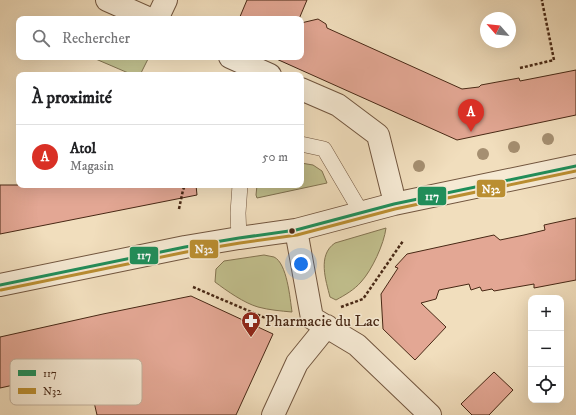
<!DOCTYPE html>
<html lang="fr">
<head>
<meta charset="utf-8">
<style>
	body { margin:0; font-family:"IM FELL DW Pica",serif; background:#f6f6f6; color:#202124 }
	.controls { position:absolute; right:12px; bottom:12px; display:grid; overflow:hidden; border-radius:8px; box-shadow:0 4px 16px #0002 }
	.controls button { width:36px; height:36px; display:grid; place-items:center; padding:0; border:0; border-bottom:1px solid #e0e0e0; background:#fff; color:#202124; font:20px sans-serif }
	.compass { position:absolute; left:480px; top:12px; width:36px; height:36px; border-radius:50%; background:#fff; box-shadow:0 4px 16px #0002; rotate:297deg }
	.you { position:absolute; left:301px; top:264px; width:14px; height:14px; margin:-10px; border:3px solid #fff; border-radius:50%; background:#1a73e8; box-shadow:0 0 0 6px #1a73e833 }
	.badge { display:grid; place-items:center; width:26px; height:26px; border-radius:50%; background:#d93025; color:#fff; font-size:13px; font-weight:700 }
	.pin { position:absolute; translate:-50% -33px; filter:drop-shadow(0 1px 2px #0008) }
	.pin::after { content:''; position:absolute; top:21px; width:14px; height:12px; background:inherit; clip-path:polygon(0 0,100% 0,50% 100%) }
	.list { margin:0; padding:0; list-style:none }
	h2 { display:flex; justify-content:space-between; align-items:center; height:52px; margin:0; padding:0 16px; font-size:17px }
	h2 small { font-size:13px; font-weight:400; color:#757577 }
	.list li { display:grid; grid-template-columns:26px 1fr auto; gap:12px; align-items:center; box-sizing:border-box; height:64px; padding:0 16px; border-top:1px solid #e0e0e0 }
	.list b { display:block; font-size:15px; white-space:nowrap }
	.list p { margin:0; font-size:13px; white-space:nowrap; color:#757577 }
	.list em { font-size:13px; font-style:normal; color:#757577 }
	.icon { flex:none; width:22px; height:22px; fill:none; stroke:currentColor; stroke-width:2; stroke-linecap:round; stroke-linejoin:round }
	.map { position:relative; flex:none; width:576px; height:415px; overflow:hidden }
	.search { position:absolute; background:#fff; box-shadow:0 4px 16px #0002; left:16px; top:16px; width:288px; height:44px; display:flex; align-items:center; gap:10px; box-sizing:border-box; padding:0 14px; border-radius:8px; color:#757577; font-size:15px }
	.panel { position:absolute; background:#fff; box-shadow:0 4px 16px #0002; left:16px; top:72px; width:288px; height:116px; border-radius:8px }
	.map>svg:first-child { display:block }
	.green { fill:#c1bf8d; stroke:#847451 }
	.building { fill:#e3a794; stroke:#482815 }
	.lines { fill:none; stroke-linecap:round; stroke-linejoin:round }
	.lane-casing { stroke:#72563f; stroke-width:16 }
	.street-casing { stroke:#72563f; stroke-width:24 }
	.path { stroke:#482815; stroke-width:2.5; stroke-dasharray:3 2; stroke-linecap:butt }
	.lane { stroke:#f6ead4; stroke-width:15 }
	.street { stroke:#f6ead4; stroke-width:22 }
	.bus-1-casing { stroke:#f6ead4; stroke-width:6 }
	.bus-2-casing { stroke:#f6ead4; stroke-width:6 }
	.bus-1 { stroke:#1f8e5a; stroke-width:3 }
	.bus-2 { stroke:#ba8e31; stroke-width:3 }
	.tree { fill:#a58f71 }
	.bus-dot { fill:#482815; stroke:#f6ead4; stroke-width:1.5 }
	.labels { text-anchor:middle; dominant-baseline:central; stroke-width:3; stroke-linejoin:round; paint-order:stroke }
	.poi-label { font-size:16px; fill:#482815; stroke:#f6ead4; text-anchor:start }
	.key { fill:#f6ead4; stroke:#c2b09b; stroke-width:1 }
	.key-label { font-size:11px; fill:#482815 }
	.line-badge { stroke:#f6ead4; stroke-width:1.5 }
	.badge-label { font-size:11px; text-anchor:middle; font-weight:bold; fill:#fff }
</style>
</head>
<body>
<div class="map">
<svg width="576" height="415" viewBox="0 0 576 415">
	<rect width="100%" height="100%" fill="#f1debd"/>
	<filter id="stains"><feTurbulence type="fractalNoise" baseFrequency=".005" numOctaves="4"/><feColorMatrix values="0 0 0 0 .2 0 0 0 0 .09 0 0 0 0 .02 0 0 0 .5 -.17"/></filter>
	<radialGradient id="worn" r=".72"><stop offset=".6" stop-color="#630" stop-opacity="0"/><stop offset="1" stop-color="#630" stop-opacity=".3"/></radialGradient>
	<path class="green" d="M91,57H149L140,75H133Z
		M301,163L313,165L322,171L327,183L257,198L256,195L257,185H301Z
		M386,228C384,244 372,270 361,282C354,290 345,295 336,300L330,297C326,281 317,255 335,243Z
		M264,255C267,256 271,256 274,257C287,263 290,298 292,312C281,311 269,310 258,307C244,303 227,291 215,282L216,269L224,261Z"/>
	<path class="building" d="M247,0H307L299,19H239Z
		M318,19L326,24L327,28L462,89L479,87L481,85L519,78L520,81L576,70V115L457,140L272,57H301V23Z
		M0,185H196L197,195L0,234Z
		M576,218V280L534,288V284L494,291L492,289L482,291L480,287L471,290L469,284L439,290L436,299L421,303L446,327L415,360L383,329L381,294L398,268L395,267L407,254L494,235L500,240L524,235L545,230L544,225Z
		M191,296L273,334L236,415H97L88,376L73,379L72,373L50,378V377L0,388V337L103,314Z
		M494,372L513,390L489,415H472L461,404Z"/>
	<g class="lines">
		<defs>
			<path id="lane" d="M301,144L324,149L361,212
				M239,238L238,213L240,185"/>
			<path id="street" d="M107,0L150,19
				M157,19L166,0
				M230,57L270,75
				M301,89L338,105L378,135L392,191
				M296,230L312,318L357,345L430,415
				M0,285L185,247L239,238L296,230L394,204L576,166
				M273,415L297,363L327,326"/>
		</defs>
		<use href="#lane" class="lane-casing"/>
		<use href="#street" class="street-casing"/>
		<path class="path" d="M520,68L554,60L542,1V0
			M179,209L183,190L185,185
			M193,287L270,320L288,321
			M341,307L363,299L403,241"/>
		<use href="#lane" class="lane"/>
		<use href="#street" class="street"/>
		<defs>
			<path id="bus-1" d="M0,285L185,247L239,238L296,230L394,204L576,166"/>
			<path id="bus-2" d="M1,290L186,252L240,243L297,235L395,209L576,171"/>
		</defs>
		<use href="#bus-1" class="bus-1-casing"/>
		<use href="#bus-2" class="bus-2-casing"/>
		<use href="#bus-1" class="bus-1"/>
		<use href="#bus-2" class="bus-2"/>
	</g>
	<g class="tree">
		<circle cx="548" cy="139" r="6"/>
		<circle cx="514" cy="147" r="6"/>
		<circle cx="483" cy="154" r="6"/>
		<circle cx="419" cy="166" r="6"/>
	</g>
	<defs>
		<symbol id="pharmacy-pin" viewBox="-11 -11 22 30"><path d="M0 17L-7.5 6A9.5 9.5 0 1 1 7.5 6Z" fill="#8f2418" stroke="#f6ead4"/><path d="M-2-6h4v4h4v4h-4v4h-4v-4h-4v-4h4Z" fill="#fff"/></symbol>
	</defs>
	<g fill-rule="evenodd">
		<use href="#pharmacy-pin" x="240" y="310" width="22" height="30"/>
	</g>
	<circle class="bus-dot" cx="292" cy="231" r="3.5"/>
	<g class="labels">
		<g class="poi-label">
			<text x="265" y="321">Pharmacie du Lac</text>
		</g>
	</g>
	<rect x="10" y="359" width="132" height="46" rx="6" class="key"/>
	<rect x="18" y="370" width="18" height="6" fill="#1f8e5a"/>
	<rect x="18" y="388" width="18" height="6" fill="#ba8e31"/>
	<g class="key-label">
		<text x="43" y="377">117</text>
		<text x="43" y="395">N32</text>
	</g>
	<g class="line-badge">
		<rect x="476" y="179" width="30" height="19" rx="4" fill="#ba8e31"/>
		<rect x="417" y="186" width="30" height="20" rx="4" fill="#1f8e5a"/>
		<rect x="189" y="239" width="30" height="20" rx="4" fill="#ba8e31"/>
		<rect x="129" y="246" width="30" height="19" rx="4" fill="#1f8e5a"/>
	</g>
	<g class="badge-label">
		<text x="491" y="193">N32</text>
		<text x="432" y="200">117</text>
		<text x="204" y="253">N32</text>
		<text x="144" y="259">117</text>
	</g>
	<rect width="100%" height="100%" filter="url(#stains)"/>
	<rect width="100%" height="100%" fill="url(#worn)"/>
</svg>
<div class="controls">
<button>+</button>
<button>−</button>
<button><svg class="icon" aria-label="locate" viewBox="0 0 24 24"><circle cx="12" cy="12" r="6"/><path d="M12 2v4M12 18v4M2 12h4M18 12h4"/></svg></button>
</div>
<svg class="compass" viewBox="-18 -18 36 36"><path d="M0-13l5 13h-10z" fill="#e53935"/><path d="M0 13l5-13h-10z" fill="#757577"/></svg>
<div class="you"></div>
<div class="pin badge" style="left:471px;top:132px">A</div>
<div class="search"><svg class="icon" aria-label="search" viewBox="0 0 24 24"><circle cx="10" cy="10" r="6"/><path d="M15 15l6 6"/></svg>Rechercher</div>
<section class="panel">
<h2>À proximité<small></small></h2>
<ul class="list">
<li><span class="badge">A</span><div><b>Atol</b><p>Magasin</p></div><em>50 m</em></li>
</ul>
</section>
</div>
</body>
</html>
